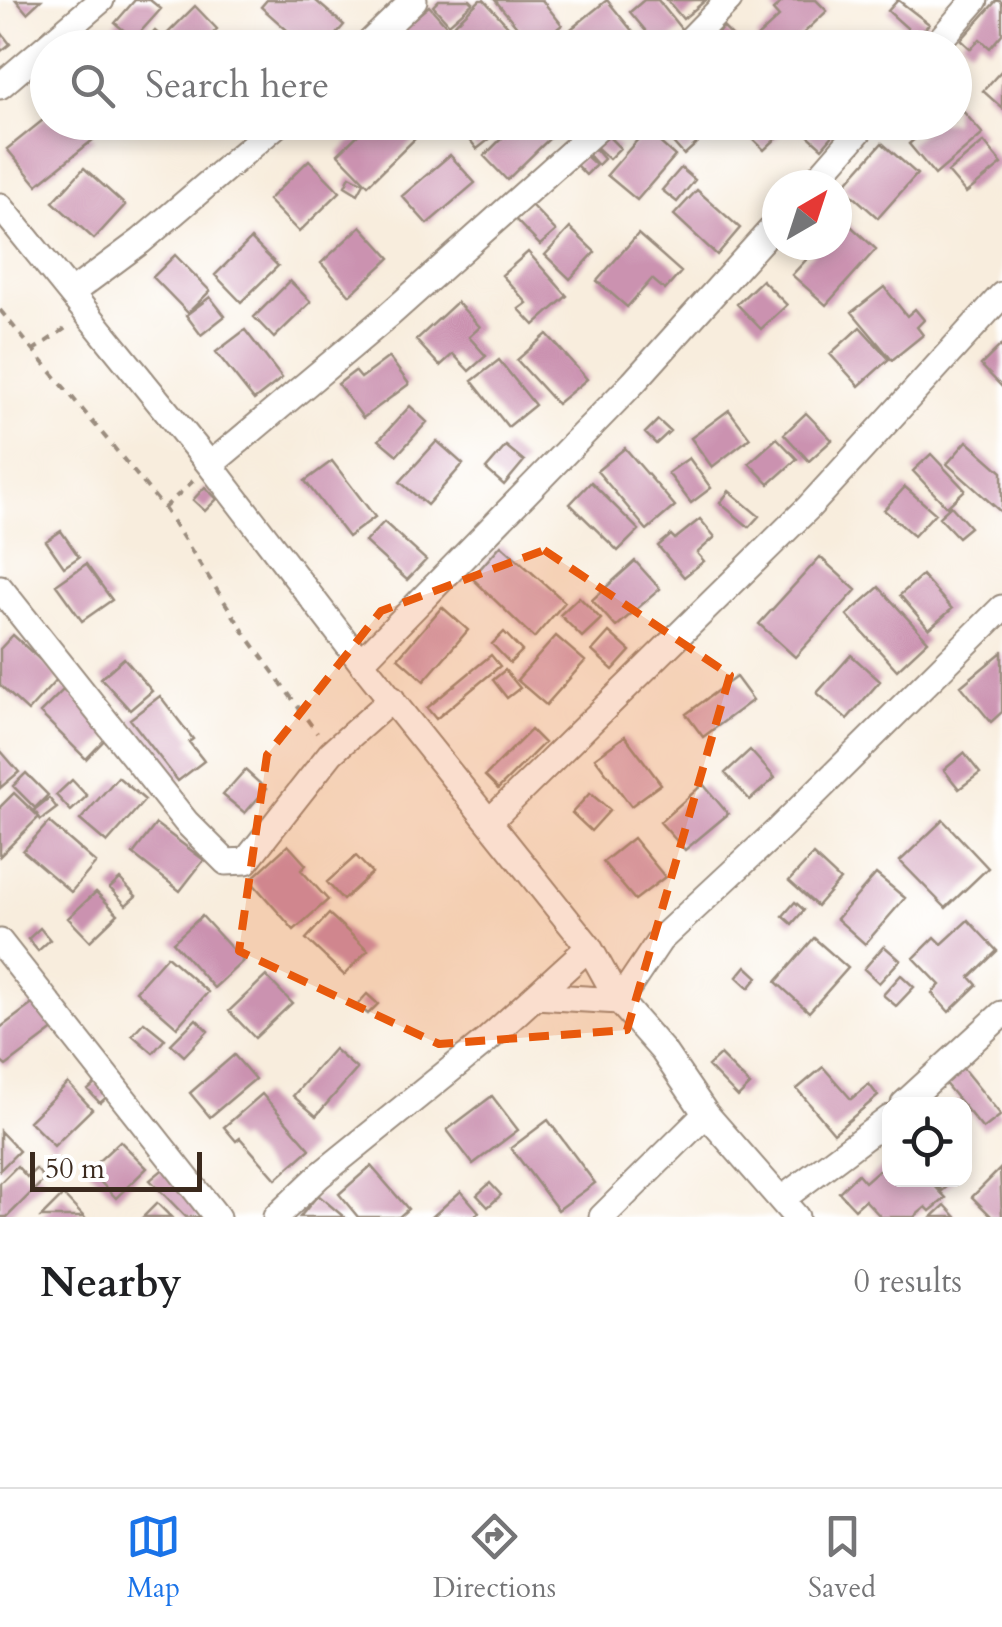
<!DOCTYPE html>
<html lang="en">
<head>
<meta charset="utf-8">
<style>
	body { margin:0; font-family:Cardo,serif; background:#f2f2f2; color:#202124 }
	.controls { position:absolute; right:30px; bottom:30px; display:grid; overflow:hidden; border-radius:20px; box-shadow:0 5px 15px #0003 }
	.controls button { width:90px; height:90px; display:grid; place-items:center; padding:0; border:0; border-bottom:2px solid #e0e0e0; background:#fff; color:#202124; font:50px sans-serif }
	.compass { position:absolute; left:762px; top:170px; width:90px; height:90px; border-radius:50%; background:#fff; box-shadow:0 5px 15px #0003; rotate:39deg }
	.scale { position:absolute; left:30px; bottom:25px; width:172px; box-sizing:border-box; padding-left:10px; border:5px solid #3b2a1e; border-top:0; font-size:28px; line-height:35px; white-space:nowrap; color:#3b2a1e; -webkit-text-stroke:8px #fff; paint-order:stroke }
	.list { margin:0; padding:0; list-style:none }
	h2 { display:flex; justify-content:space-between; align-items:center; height:130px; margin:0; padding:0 40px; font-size:42px }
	h2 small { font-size:32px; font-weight:400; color:#757577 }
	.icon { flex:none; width:55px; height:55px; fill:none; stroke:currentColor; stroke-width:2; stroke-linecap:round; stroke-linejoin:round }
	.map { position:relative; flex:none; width:1002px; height:1217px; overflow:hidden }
	.search { position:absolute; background:#fff; box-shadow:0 5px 15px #0003; left:30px; right:30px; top:30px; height:110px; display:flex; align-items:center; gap:25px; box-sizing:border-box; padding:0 35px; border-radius:55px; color:#757577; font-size:38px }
	.sheet { height:270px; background:#fff }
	nav { display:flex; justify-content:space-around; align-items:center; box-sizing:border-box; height:140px; border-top:2px solid #e0e0e0; background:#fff; font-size:28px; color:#757577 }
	nav a { display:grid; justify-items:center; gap:5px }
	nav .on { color:#1a73e8 }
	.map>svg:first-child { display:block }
	.building { fill:#cb92b0 }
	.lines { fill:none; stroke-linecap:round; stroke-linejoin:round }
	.street-casing { stroke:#9a8c7e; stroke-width:29 }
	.path { stroke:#9a8c7e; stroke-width:4; stroke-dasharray:8 8; stroke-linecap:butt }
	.street { stroke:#fff; stroke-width:25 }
	.marked { fill:#e8590c; fill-opacity:0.2; stroke:#e8590c; stroke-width:8; stroke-dasharray:20 12; stroke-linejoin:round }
</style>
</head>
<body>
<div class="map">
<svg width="1002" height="1217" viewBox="0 0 1002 1217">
	<rect width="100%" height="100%" fill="#fff"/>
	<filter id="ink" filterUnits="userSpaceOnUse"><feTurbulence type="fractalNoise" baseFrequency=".01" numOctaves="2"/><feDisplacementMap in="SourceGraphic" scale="20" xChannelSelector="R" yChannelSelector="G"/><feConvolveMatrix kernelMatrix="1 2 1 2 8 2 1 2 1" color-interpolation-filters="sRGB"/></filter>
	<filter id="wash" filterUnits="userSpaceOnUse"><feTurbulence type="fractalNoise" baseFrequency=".0048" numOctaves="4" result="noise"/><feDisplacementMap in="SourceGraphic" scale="40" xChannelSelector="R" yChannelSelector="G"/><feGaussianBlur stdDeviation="2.25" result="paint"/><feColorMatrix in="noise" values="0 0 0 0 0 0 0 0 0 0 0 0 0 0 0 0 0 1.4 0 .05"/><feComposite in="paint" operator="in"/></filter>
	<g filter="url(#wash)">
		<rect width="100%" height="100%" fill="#f8eddd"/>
		<g id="blocks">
			<path class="building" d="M16,0H41L27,13Z
				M135,0H150L161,9L134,39L115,23Z
				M267,0H315L344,25L324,48H307L261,7Z
				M439,0H470L473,3L449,24L433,6Z
				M480,0H484L528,48H477L455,24Z
				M495,0H542L562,25L534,47Z
				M607,0L646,48H587L571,29Z
				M644,0H658L682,30L660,48L630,12Z
				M667,0H706L683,19Z
				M784,0H816L827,11L788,48H766L756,38L779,17L773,10Z
				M898,0L929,24L917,37L888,11Z
				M997,0L1002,2V34L990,48L980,39L971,49L961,40Z
				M195,6L217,29L199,48H139L155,31L163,38Z
				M429,6L452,32L434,48H403L393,36Z
				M723,27L744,48H705Z
				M0,31L10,44L0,52Z
				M1002,70V108L983,91Z
				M954,101L983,134L935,175L909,144L934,122H954Z
				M48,116V122H81L94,139L37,185L7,149Z
				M371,122H419L425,129L368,185L338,154Z
				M456,122H511L477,149Z
				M518,122H532L549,139L507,180L484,156Z
				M655,122H709L699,132L704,137L684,155Z
				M764,122L780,135L764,150L750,136Z
				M793,122H840L842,125L822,148Z
				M646,130L675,156L637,200L607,175Z
				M607,135L620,148L609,159L595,146Z
				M984,142L1002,164L966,193L948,172Z
				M882,143L917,174L878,218L843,187Z
				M593,146L604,159L598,165L587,153Z
				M584,154L596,165L586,175L575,164Z
				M450,155L475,183L427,224L402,196Z
				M309,160L340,192L299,232L268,200Z
				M84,168L125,205L94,239L53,202Z
				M681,168L695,180L677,202L662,190Z
				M350,176L364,183L358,194L345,186Z
				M697,190L740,228L717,255L674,215Z
				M530,204L556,231L540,245L515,219Z
				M843,219L876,249L826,305L792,275L820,245H837V226Z
				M361,226L390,258L350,295L321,263Z
				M570,228L595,252L570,279L545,255Z
				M638,234L681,272L665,290L652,279L627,307L597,281Z
				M251,239L278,266L241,302L215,275Z
				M528,252L567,296L534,325L519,309L527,303L502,275Z
				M175,255L210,291L188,313L153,277Z
				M762,280L787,305L761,329L737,304Z
				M290,281L311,302L274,338L254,317Z
				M884,287L907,316L915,309L924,320L917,327L923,335L892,360L852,312Z
				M210,297L225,316L201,335L186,315Z
				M457,302L480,327L469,337L486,356L469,371L453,354L440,366L416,340Z
				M860,327L889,359L859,386L830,354Z
				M245,330L282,378L254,400L216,352Z
				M547,334L587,379L557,404L517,360Z
				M1002,344V387L981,365Z
				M389,357L409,384L363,418L338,384L355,371L361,378Z
				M499,360L535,405L508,427L472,381Z
				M410,406L427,422L397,455L379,440Z
				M729,410L750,438L712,467L691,438Z
				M806,413L832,440L809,461L784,434Z
				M658,420L670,431L656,444L645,433Z
				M777,438L797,459L769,484L749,463Z
				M437,441L463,464L427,505L400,482Z
				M967,441L1002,472V513L947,464Z
				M506,446L524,461L504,485L486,469Z
				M625,448L675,506L647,530L597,471Z
				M931,454L965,490L947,507L913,471Z
				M689,458L711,488L691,503L668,473Z
				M332,461L375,517L348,537L305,481Z
				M591,482L639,530L618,551L570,504Z
				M205,487L217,499L205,511L193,500Z
				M905,487L935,513L914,536L884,510Z
				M729,491L759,516L749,527L720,503Z
				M951,506L970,527L958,537L939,517Z
				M700,519L715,537L697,553L704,561L684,577L658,546L671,535L675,539Z
				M384,522L426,560L407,580L365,542Z
				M61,531L79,557L64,567L46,541Z
				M501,545L565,602L534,638L472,578Z
				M820,557L856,590L795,657L759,624Z
				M635,561L660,589L616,627L592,600Z
				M86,564L112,600L82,621L56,585Z
				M922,575L952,609L929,629L900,595Z
				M879,587L928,641L897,670L847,615Z
				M579,597L601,619L582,637L560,615Z
				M442,607L468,630L424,681L398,658Z
				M504,632L522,651L510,663L492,644Z
				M609,632L630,651L613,670L592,651Z
				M13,635L59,677L28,711L0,685V649Z
				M556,636L585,661L546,705L517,680Z
				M1002,652V712L991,722L961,686Z
				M491,655L500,666L436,719L427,708Z
				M851,655L880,681L847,719L817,693Z
				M124,658L152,691L130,710L101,678Z
				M505,670L520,688L507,698L493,680Z
				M736,677L753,700L703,737L686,714Z
				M66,687L111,733L86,759L40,713Z
				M160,696L193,739L189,742L204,761L178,781L130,719Z
				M531,730L544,743L498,789L485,776Z
				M625,736L661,784L631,806L595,758Z
				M0,750L19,772L0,788Z
				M750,750L775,778L750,800L725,773Z
				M964,753L980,773L959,789L944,770Z
				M245,770L266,789L245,813L223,795Z
				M26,773L48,795L35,808L13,786Z
				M118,777L145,800L107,843L80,820Z
				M72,780L87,796L71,811L56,795Z
				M703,784L728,814L685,850L660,822Z
				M14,793L39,817L0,856V807Z
				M590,793L610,810L591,831L572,813Z
				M49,798L57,808L41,820L34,810Z
				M943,820L988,868L946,908L900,861Z
				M49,822L96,863L71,892L23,851Z
				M156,824L204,860L180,891L133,854Z
				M633,838L665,877L635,900L603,862Z
				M288,845L306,865L301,870L328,900L294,930L250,880Z
				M813,855L840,880L817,906L789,881Z
				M356,856L372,873L343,900L327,882Z
				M876,874L905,898L865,944L837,919Z
				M120,879L136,896L126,905L110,888Z
				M96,892L118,914L90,941L68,918Z
				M795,902L804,910L792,924L783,916Z
				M329,914L368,950L344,975L306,939Z
				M202,916L243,961L214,988L173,942Z
				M968,920L997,951L970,977L977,985L949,1012L932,993L940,985L914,958L935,937L942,944Z
				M40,928L50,940L38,951L28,939Z
				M814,938L848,968L809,1012L776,982Z
				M884,946L900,960L879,983L864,969Z
				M167,956L208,992L177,1027L136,991Z
				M746,966L758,977L749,988L737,977Z
				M901,975L914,987L896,1006L883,995Z
				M266,976L292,1003L255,1038L229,1011Z
				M367,994L378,1004L368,1014L357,1005Z
				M35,1002L55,1029L6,1066L0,1061V1028Z
				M196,1019L208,1031L184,1056L171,1044Z
				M144,1022L165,1039L153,1053L132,1035Z
				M334,1049L357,1069L316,1116L293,1096Z
				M234,1055L255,1079L210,1117L190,1093Z
				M720,1055L750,1085L738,1097L708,1066Z
				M961,1066L1001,1115L983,1129L943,1081Z
				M823,1067L851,1099L869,1084L878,1096L834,1133L797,1089Z
				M97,1082L109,1095L100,1103L88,1090Z
				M68,1083L92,1109L54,1146L29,1121Z
				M262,1094L310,1149L276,1179L240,1138L236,1141L224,1127Z
				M492,1096L518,1130L473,1164L447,1130Z
				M548,1120L595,1183L558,1210L511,1148Z
				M0,1131L19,1151L0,1170Z
				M120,1141L147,1168L116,1198L89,1170Z
				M890,1160V1180H929L946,1198L930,1211L926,1207L914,1217H881L865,1200L855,1209L839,1192L858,1174L865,1182Z
				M17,1166L27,1177L36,1169L45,1179L7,1217H0V1183Z
				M167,1166L201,1217H186L150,1180Z
				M371,1166L408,1209L399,1217H358L339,1194Z
				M1000,1169L1002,1217H992L972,1197Z
				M933,1180H955L942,1191Z
				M490,1183L501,1195L488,1207L477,1195Z
				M461,1191L479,1212L474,1217H432Z
				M63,1195L84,1217H41Z
				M318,1195L344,1217H300Z
				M157,1203L171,1217H143Z
				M945,1205L956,1217H932Z"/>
		</g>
	</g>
	<g filter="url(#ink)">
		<use href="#blocks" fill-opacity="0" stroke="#9a8c7e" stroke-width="2.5"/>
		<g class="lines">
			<defs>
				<path id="street" d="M364,48L414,0
					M682,48L729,0
					M933,48L975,0
					M0,86L101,0
					M812,185L867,122
					M0,206L210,465L361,662L589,947L619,1001L663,1051L706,1114L796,1217
					M71,293L141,241L280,122
					M210,465L389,315L605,122
					M0,588L186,822L226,862L246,861L331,753L392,699
					M361,662L633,383L777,223
					M489,822L808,508L1002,295
					M0,942L217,1217
					M535,996L619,1001L660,940L778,830L1002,608
					M904,1104L1002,1014
					M782,1199L890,1118
					M276,1217L319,1176L486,1041L589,947
					M602,1217L706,1114"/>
			</defs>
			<use href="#street" class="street-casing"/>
			<path class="path" d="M0,310L164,508L246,635L317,733
				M32,351L69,326
				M164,508L194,480"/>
			<use href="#street" class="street"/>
		</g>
	</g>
	<path class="marked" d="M544,550L730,675L627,1030L439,1044L239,951L267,755L381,611Z"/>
</svg>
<div class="controls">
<button><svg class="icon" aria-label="locate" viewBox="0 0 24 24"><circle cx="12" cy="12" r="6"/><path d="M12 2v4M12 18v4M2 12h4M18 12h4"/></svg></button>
</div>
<svg class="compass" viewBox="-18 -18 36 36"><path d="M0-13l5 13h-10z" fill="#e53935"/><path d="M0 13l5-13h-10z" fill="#757577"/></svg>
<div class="scale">50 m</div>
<div class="search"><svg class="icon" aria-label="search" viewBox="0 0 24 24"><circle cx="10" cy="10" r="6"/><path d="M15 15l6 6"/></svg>Search here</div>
</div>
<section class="sheet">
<h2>Nearby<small>0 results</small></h2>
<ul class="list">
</ul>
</section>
<nav>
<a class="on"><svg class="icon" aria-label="map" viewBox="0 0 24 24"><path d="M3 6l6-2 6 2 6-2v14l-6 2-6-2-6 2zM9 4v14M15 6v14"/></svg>Map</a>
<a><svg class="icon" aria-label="directions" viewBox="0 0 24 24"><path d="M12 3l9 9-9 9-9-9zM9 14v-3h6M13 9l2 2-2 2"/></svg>Directions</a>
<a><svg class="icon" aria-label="saved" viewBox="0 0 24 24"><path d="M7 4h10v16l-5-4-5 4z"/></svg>Saved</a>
</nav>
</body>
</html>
